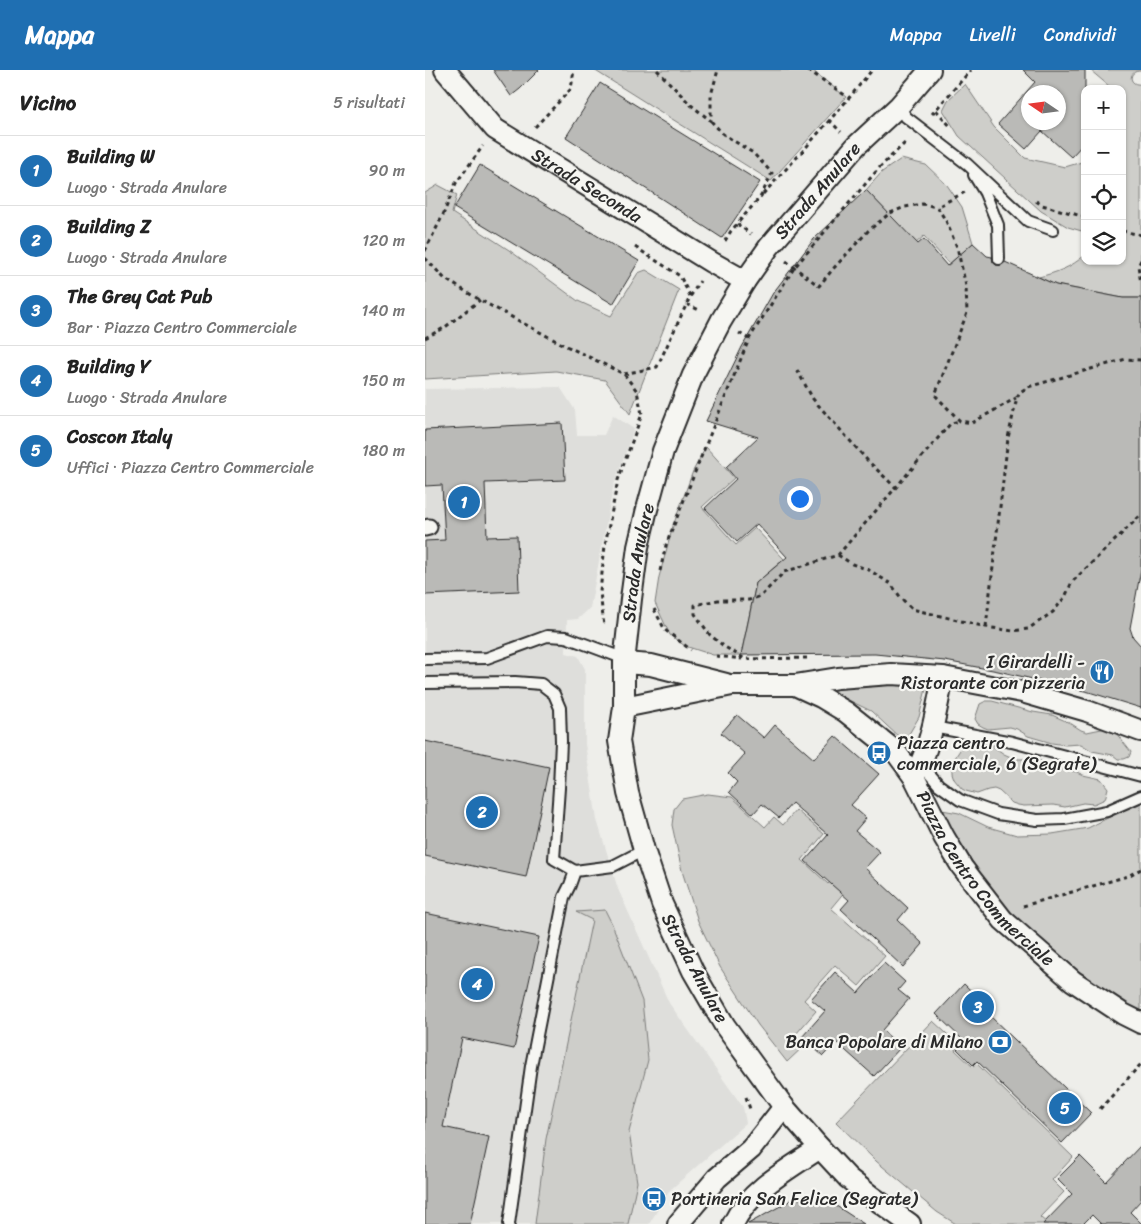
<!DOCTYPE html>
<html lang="it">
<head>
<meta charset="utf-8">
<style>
	body { margin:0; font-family:Sriracha,sans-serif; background:#f6f6f6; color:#222 }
	.controls { position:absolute; right:15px; top:15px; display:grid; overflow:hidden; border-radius:10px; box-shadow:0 1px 4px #0004 }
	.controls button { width:45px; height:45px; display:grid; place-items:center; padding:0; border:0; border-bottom:1px solid #e0e0e0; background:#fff; color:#222; font:25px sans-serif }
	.compass { position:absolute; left:596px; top:15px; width:45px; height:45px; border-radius:50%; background:#fff; box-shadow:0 1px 4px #0004; rotate:283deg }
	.you { position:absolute; left:374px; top:428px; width:18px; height:18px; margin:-12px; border:4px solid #fff; border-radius:50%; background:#1a73e8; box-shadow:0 0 0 8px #1a73e833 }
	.badge { display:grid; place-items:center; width:32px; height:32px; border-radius:50%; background:#1f6fb2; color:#fff; font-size:16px; font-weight:700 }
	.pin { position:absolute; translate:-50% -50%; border:2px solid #fff; box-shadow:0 1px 5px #0006 }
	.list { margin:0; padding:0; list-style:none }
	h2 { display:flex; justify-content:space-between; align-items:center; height:65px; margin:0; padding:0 20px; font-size:21px }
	h2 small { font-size:16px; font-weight:400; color:#767676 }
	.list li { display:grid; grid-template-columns:32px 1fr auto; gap:15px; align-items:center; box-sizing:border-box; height:70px; padding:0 20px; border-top:1px solid #e0e0e0 }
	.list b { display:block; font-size:19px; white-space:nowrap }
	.list p { margin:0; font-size:16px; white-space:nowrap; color:#767676 }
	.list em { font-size:16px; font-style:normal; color:#767676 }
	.icon { flex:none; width:28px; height:28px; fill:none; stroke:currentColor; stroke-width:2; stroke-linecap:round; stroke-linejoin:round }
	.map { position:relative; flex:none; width:716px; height:1154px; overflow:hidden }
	header { display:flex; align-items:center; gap:30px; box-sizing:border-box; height:70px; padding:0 25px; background:#1f6fb2; color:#fff }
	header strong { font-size:24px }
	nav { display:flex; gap:28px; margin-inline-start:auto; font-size:18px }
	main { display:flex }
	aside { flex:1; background:#fff }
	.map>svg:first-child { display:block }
	.built { fill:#dededb }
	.green { fill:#cececa; stroke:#7c7c7a }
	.building { fill:#babab7; stroke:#2b2b2b; fill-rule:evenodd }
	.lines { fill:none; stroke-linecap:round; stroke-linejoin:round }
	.service-casing { stroke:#2b2b2b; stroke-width:14 }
	.pedestrian-casing { stroke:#2b2b2b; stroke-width:19 }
	.minor-casing { stroke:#2b2b2b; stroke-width:24 }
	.path { stroke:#2b2b2b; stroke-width:3; stroke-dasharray:4 4; stroke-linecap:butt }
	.service { stroke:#f6f6f2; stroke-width:10 }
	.pedestrian { stroke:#f6f6f2; stroke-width:15 }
	.minor { stroke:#f6f6f2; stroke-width:20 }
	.labels { text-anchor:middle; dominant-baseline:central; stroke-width:4.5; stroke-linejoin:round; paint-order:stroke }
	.street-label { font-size:18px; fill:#2b2b2b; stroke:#f6f6f2 }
	.poi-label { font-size:18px; fill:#2b2b2b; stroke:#f6f6f2; text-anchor:end }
</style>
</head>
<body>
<header>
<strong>Mappa</strong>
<nav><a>Mappa</a><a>Livelli</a><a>Condividi</a></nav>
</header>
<main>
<aside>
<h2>Vicino<small>5 risultati</small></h2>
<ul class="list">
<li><span class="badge">1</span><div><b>Building W</b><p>Luogo · Strada Anulare</p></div><em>90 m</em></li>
<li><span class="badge">2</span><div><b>Building Z</b><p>Luogo · Strada Anulare</p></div><em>120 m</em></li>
<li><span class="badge">3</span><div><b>The Grey Cat Pub</b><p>Bar · Piazza Centro Commerciale</p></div><em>140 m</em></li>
<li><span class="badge">4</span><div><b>Building Y</b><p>Luogo · Strada Anulare</p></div><em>150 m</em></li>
<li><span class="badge">5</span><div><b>Coscon Italy</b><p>Uffici · Piazza Centro Commerciale</p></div><em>180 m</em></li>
</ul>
</aside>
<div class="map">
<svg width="716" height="1154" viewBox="0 0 716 1154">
	<rect width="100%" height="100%" fill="#eeeeea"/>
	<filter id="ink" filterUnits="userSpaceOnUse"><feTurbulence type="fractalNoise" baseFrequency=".02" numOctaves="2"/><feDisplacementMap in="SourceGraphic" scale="10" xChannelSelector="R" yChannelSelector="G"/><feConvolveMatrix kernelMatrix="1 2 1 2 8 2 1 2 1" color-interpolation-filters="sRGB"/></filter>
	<g filter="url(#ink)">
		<path class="built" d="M135,317L150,340L152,365H179L188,345L209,359L188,418L165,538L153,549L142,550L141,583L153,586L160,599V674L172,750L193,819L244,933L318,1037L321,1053L245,1120L224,1154H0V319Z"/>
		<path class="green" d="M169,0H387L421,27L346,111Z
			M665,0H716V1C703,0 703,16 716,14V228H698L631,215L614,207C633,202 645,198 660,185V191H697V19H681L684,16Z
			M540,14L569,57L600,88L640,97L660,91V162L643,157L616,141L534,66L518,40L523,30Z
			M476,89L501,95L522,115L537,137L548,173L524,194L499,166L482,181L468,148L441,120L457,102Z
			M13,115L32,125L27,143L84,180L153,231L186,246L213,203L221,200L254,220L205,344L180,310L131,301L0,309V123Z
			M281,377L309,408L277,437L311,475L330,458L359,489L331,513L324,547L316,585H288L260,576L245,565L230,533L234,507L248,456L268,401Z
			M438,614L478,615L501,619L494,647L481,669L475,668L446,641L403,620Z
			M561,631H567L608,642L627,645L645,653L656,660L662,662L681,658L686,659L691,663L706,682L704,687L699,689H693L688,685L667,681L656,674L640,675L627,673L603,666L592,659L585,657L563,659L558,657L553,654L550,649L555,634Z
			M555,673L569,677L579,684L590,689H603L616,691L627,697L652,702L658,705L676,709L683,718L680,729L669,734L658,733L640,737L628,735L599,736L593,735L587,733L574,721L569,719L563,720L552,724L541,721L537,719L529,709L527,703V692L537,677L543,674Z
			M283,724L307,727L340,757L349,747L358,755L371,740L399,764L377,790L403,814L413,803L426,814L406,838L460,886L434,916L410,895L379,930L391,941L371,964L381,974L362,992L333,955L295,897L273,851L257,801L247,755L249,739L257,729Z
			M716,731V944L700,935L637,891L608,865L578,834L554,802L527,759L517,740L534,743L563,757L592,765L627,764L663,758Z
			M180,840L187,854L217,931L223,990L204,1062L212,1112L203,1154H110L121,1069L167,850L151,842Z
			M508,951L534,975L530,980L548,997L552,994L648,1087L627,1110L639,1122L615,1147L623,1154H531L512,1142L451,1091L411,1052Z"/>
		<path class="building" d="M68,0H114L95,19L86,26Z
			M598,0H660V72L646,87L617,61L601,79L573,54L610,12ZM604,22H634V52H604Z
			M175,13L335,112L297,168L141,67Z
			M55,95L214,191L188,234L29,138Z
			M441,120L493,174L499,169L522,196L548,173L562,186L567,187L568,192L571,195H577L580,192L631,215L698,228H716V499L705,558L708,567L716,576V638L664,622L573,601L520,591L450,584L316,585L324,547L331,513L362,487L332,454L312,472L280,438L311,409L301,397L333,367L281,351L317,277L348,223L389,169Z
			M137,353L140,410L60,413L62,467L92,466L94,521L0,525V471L20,470L17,415L0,416V360Z
			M312,645L339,668L350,655L389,689L410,666L454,704L426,735L441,748L430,761L455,782L440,798L483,838L473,850L498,874L478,897L416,839L424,830L380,791L403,765L367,733L354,748L337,734L328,744L304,722L312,712L303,703L320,684L296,663Z
			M0,671L124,697L101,807L0,786Z
			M0,843L114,867L89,979L37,968L18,1057L64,1067L45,1154H0Z
			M459,893L480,912L473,920L484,929L457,960L476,977L449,1006L411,972L398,986L377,967L400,941L386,929L410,902L433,923Z
			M539,914L567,941L564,945L666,1043L637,1073L552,991L548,995L532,979L540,972L511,944Z
			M716,1075V1130L705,1142L716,1153V1154H676L667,1145L658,1154H618L647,1124L632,1109L655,1086L681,1112Z
			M399,1128L439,1154H323L368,1129Z"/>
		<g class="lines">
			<defs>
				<path id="service" d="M474,36L481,47L542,94L603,151L628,160
					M549,105L560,123L573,155L574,189
					M0,589L62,588L122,566L141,567L200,589
					M0,613L90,612L116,614L129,624L135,638L136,671L134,718L129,789L150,801L188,796L219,780
					M508,657L587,672L716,706
					M496,694L514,715L535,730L573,744L612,750L639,749L682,741L716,726
					M84,1154L106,996L139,827L145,815L150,801"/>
				<path id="pedestrian" d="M0,458L4,457"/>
				<g id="minor">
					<path id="s1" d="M20,0L70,59L286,192L320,211"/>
					<path d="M199,593L226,595L301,614"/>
					<path id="s2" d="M370,615L396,627L421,642L470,681L489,707L519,767L537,797L578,850L648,911L698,944L716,953"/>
					<path d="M199,637L307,615H370L413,608L466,604L518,607L597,622L662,641L716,661"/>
					<path d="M489,707C506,676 511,642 518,607"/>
					<path d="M253,1154L292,1108L326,1079L359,1037"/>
					<path d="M308,1154C324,1120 365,1098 395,1078"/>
					<path id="s3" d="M485,1154L446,1126L423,1108L395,1078L359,1037L300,956L268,901L237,834L219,780L203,723L194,671L199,637V593L206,529L213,477L221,443L238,381L268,305L296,251L320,211L344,177L431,76L474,36L505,0"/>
				</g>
			</defs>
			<use href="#service" class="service-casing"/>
			<use href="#pedestrian" class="pedestrian-casing"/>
			<use href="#minor" class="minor-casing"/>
			<path class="path" d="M232,0L266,35L286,51V25L293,0
				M383,0L424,28L447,0
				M511,40L526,57
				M507,44L546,0
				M404,50L416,62
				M286,51L298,64L328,83L347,103L336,126L306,161L298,174
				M110,57L146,19L149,0
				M540,122L512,137L521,151L532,177L541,216L542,243L510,325L535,351L547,353L591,328
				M338,124L376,83L424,28
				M611,131L617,135L660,147
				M312,154L326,164
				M697,161L716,165
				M210,177L255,206L265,226
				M0,181L18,145L31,113L58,76
				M0,188L20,209L55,230L137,274L199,304L212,321L217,344L193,410L180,475L175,522L179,556
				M716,190L713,196L716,213
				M361,191L394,216L408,199L443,161L465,143L480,137L497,134L512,137
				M262,234L276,241
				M314,263L324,269
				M0,268L19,258L55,230
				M372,300L388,329L442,390L471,418
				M199,304L232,297L265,227L275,211
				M413,485L427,494L444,500L466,514L476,528L487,539L561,557L588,561L603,559L628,542L640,527L647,512L716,445
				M235,501L241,475L282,372L324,269L369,198L454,98L482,71
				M229,539L240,560L266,580
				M561,557L583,368L592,327L595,322L603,317L701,289L716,290
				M291,586L317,589
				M382,588L320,589L300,577L285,565L270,544V535L293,530H324L336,526L359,502L413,485L526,353L535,351
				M598,836L703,806L716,799
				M321,1027L326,1042
				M675,1039L716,994"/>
			<use href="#service" class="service"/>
			<use href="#pedestrian" class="pedestrian"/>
			<use href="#minor" class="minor"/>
		</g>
	</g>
	<defs>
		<symbol id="restaurant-disc" viewBox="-11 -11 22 22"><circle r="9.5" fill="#1f6fb2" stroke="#f6f6f2"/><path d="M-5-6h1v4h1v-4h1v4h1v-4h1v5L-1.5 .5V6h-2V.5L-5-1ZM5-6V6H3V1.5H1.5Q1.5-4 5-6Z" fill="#fff"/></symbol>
		<symbol id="bus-disc" viewBox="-11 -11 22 22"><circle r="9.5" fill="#1f6fb2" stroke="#f6f6f2"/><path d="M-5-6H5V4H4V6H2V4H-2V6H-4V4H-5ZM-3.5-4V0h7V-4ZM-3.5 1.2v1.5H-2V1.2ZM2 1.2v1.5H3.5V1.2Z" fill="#fff"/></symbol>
		<symbol id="bank-disc" viewBox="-11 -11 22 22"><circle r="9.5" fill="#1f6fb2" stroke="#f6f6f2"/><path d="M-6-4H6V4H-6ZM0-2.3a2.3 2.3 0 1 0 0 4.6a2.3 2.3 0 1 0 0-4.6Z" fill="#fff"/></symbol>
	</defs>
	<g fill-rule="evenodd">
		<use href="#restaurant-disc" x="663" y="588" width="28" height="28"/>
		<use href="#bus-disc" x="440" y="669" width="28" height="28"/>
		<use href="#bank-disc" x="561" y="958" width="28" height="28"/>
		<use href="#bus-disc" x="215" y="1115" width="28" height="28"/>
	</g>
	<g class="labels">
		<g class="street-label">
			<text stroke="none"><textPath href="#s1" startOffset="185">Strada Seconda</textPath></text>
			<text stroke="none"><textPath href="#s3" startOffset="1179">Strada Anulare</textPath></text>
			<text stroke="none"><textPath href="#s3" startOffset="759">Strada Anulare</textPath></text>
			<text stroke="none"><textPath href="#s2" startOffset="278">Piazza Centro Commerciale</textPath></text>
			<text transform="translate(270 898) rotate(62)">Strada Anulare</text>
		</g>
		<g class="poi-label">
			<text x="660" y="592">I Girardelli -<tspan x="660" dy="21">Ristorante con pizzeria</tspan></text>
			<text x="472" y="673" text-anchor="start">Piazza centro<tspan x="472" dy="21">commerciale, 6 (Segrate)</tspan></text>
			<text x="558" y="972">Banca Popolare di Milano</text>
			<text x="246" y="1129" text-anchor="start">Portineria San Felice (Segrate)</text>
		</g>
	</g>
</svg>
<div class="controls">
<button>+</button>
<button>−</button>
<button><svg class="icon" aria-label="locate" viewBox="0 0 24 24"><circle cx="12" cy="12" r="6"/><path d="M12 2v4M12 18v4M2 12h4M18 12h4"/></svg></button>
<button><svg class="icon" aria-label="layers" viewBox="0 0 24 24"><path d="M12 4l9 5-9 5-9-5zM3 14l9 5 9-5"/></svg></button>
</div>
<svg class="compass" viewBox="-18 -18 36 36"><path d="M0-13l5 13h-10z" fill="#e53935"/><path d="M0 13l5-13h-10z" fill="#767676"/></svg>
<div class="you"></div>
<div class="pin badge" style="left:39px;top:432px">1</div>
<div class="pin badge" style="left:57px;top:742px">2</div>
<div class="pin badge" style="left:553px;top:937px">3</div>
<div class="pin badge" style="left:52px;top:914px">4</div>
<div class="pin badge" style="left:640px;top:1038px">5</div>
</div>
</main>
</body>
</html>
